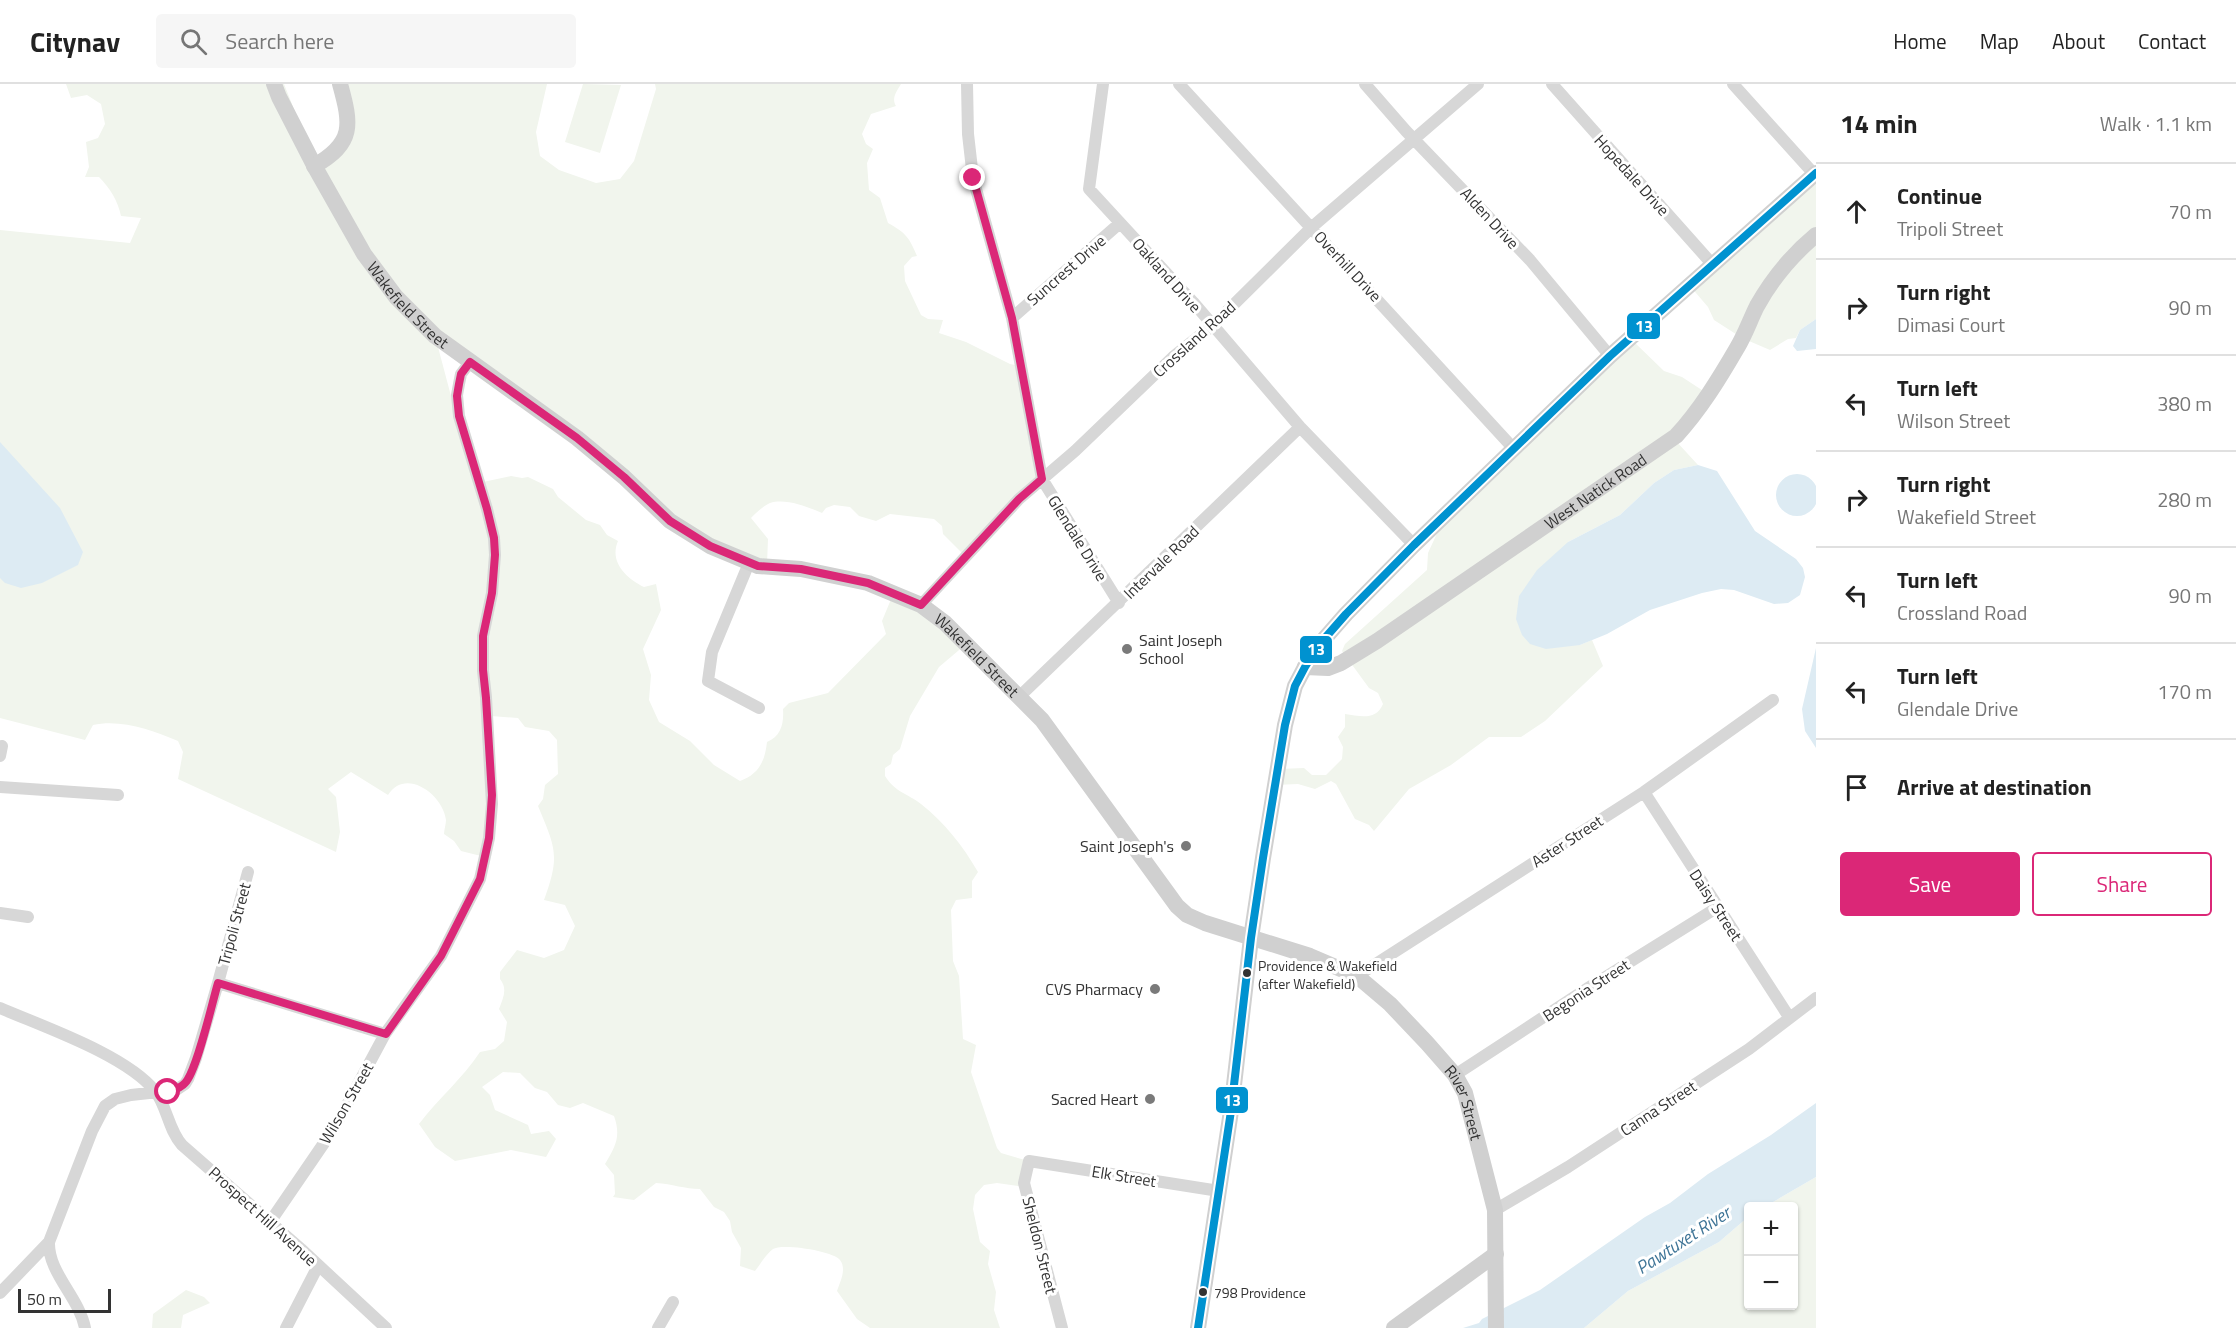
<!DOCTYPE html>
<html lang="en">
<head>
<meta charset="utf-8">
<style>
	body { margin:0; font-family:"Titillium Web",sans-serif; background:#f6f6f6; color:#222 }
	.controls { position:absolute; right:18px; bottom:18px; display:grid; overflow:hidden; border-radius:6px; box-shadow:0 2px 4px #0004 }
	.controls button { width:54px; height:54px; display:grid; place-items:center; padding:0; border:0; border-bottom:2px solid #e0e0e0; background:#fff; color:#222; font:30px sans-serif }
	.scale { position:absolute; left:18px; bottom:15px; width:93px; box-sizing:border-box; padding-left:6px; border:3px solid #333; border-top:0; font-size:16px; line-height:21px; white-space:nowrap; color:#333; -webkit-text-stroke:4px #fff; paint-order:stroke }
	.stop { position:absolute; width:18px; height:18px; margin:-14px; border:4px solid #db2777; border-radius:50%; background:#fff }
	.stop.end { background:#db2777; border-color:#fff; box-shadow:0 2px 6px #0008 }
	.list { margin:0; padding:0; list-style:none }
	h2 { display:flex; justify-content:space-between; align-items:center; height:78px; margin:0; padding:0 24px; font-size:26px }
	h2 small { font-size:20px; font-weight:400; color:#767676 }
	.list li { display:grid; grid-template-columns:39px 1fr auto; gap:18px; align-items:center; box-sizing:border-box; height:96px; padding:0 24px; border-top:2px solid #e0e0e0 }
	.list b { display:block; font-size:22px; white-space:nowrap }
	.list p { margin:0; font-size:20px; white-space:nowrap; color:#767676 }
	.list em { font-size:20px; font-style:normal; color:#767676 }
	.actions { display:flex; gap:12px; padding:18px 24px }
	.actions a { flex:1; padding:14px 0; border:2px solid #db2777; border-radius:6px; text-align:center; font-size:21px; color:#db2777 }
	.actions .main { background:#db2777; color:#fff }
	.icon { flex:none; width:33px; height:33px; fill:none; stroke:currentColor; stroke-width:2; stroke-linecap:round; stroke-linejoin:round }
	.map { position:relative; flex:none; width:1816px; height:1244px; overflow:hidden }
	header { display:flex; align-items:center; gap:36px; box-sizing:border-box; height:84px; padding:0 30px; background:#fff; border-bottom:2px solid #e0e0e0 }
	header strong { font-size:28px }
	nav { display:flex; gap:33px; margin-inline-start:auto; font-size:21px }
	.search { width:420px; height:54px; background:#f6f6f6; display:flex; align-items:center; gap:15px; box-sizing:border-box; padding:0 21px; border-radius:6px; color:#767676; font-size:22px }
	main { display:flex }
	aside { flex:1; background:#fff }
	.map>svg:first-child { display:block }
	.green { fill:#f1f5ed }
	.water { fill:#ddebf3 }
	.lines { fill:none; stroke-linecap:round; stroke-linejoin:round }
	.street { stroke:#d7d7d7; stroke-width:12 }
	.secondary { stroke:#d0d0d0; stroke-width:16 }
	.bus-1-casing { stroke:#fff; stroke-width:12 }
	.bus-1 { stroke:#0092d0; stroke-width:8 }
	.route { stroke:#db2777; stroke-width:8 }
	.poi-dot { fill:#7a7a7a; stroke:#fff; stroke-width:2 }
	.bus-dot { fill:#333; stroke:#fff; stroke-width:2 }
	.labels { text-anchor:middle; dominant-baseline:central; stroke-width:6; stroke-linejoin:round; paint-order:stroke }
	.bus-label { font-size:14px; fill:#333; stroke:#fff; text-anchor:start }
	.street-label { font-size:16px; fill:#333; stroke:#fff }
	.poi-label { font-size:16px; fill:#333; stroke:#fff; text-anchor:end }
	.water-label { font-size:18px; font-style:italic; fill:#3f7597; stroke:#fff }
	.line-badge { stroke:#fff; stroke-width:2 }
	.badge-label { font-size:16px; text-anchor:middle; font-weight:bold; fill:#fff }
</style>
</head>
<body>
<header>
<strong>Citynav</strong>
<div class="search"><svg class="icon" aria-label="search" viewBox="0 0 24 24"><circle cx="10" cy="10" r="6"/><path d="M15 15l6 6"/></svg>Search here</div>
<nav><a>Home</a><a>Map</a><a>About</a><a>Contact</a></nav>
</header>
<main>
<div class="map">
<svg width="1816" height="1244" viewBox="0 0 1816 1244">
	<rect width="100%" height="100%" fill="#fff"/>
	<path class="green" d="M66,0H284L318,85L343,62L342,0H547L536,48L540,72L559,86L596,99L620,95L634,77L656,5L655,0H901C897,7 891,14 896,22L871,30L862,50L866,60L873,65L867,79L869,106L880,114L888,139C906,149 909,153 917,172L912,173L904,182L905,197L921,231L928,235L943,236L939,249L966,258L1010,280L1021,282L1043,394L964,471L943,450L942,442L934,435L890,430L876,437L859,432L850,423L834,421L826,424L822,429C808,423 786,414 770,419C763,422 756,429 751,434L768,455L767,480L705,457L625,392L438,263L460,346L483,398L511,392L522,394L528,393L553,405L558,413L586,436L600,441L607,451L618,457C609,478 626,494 644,503L656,500L661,526L643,565L651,591L649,616L659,638L690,657L714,681L740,697C759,690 765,677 767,658C781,652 784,640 783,625L789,619L828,609L886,550L882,537L894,508L965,561L939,583L910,632L900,665L893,671L891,680L885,684V692C896,709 907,709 921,720C945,739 963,762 978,788L972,797V814L956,816L951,826L953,877L959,892L963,955L976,961L971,988L997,1064L1001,1069L1025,1076V1103L997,1099L984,1101L975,1111L973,1125L980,1158L990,1167L988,1180L996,1208L994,1226L1000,1244H870L857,1235L837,1207C840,1198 847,1185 840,1176C834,1167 782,1159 773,1165C766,1170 760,1181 755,1187L740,1182L741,1164L732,1148L730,1137L724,1128L714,1123L700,1105C685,1105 672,1100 656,1099L634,1116L613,1113L615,1110L614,1091L605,1080C616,1062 621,1052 614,1032L583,1019L570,1024L558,1021L547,1008L535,1004L520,989L503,988L482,1003L490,1011L495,1026L528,1041L531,1050L549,1047L556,1055L546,1073L511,1066L455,1077L435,1063L419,1040C438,1015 463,994 480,968L495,965L504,957L507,938L499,925C503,914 508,905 500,895V888L517,866L544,874L564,866L575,842L565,821L544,816C560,772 556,765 538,722L543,715L545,701L558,690L557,656L549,647L525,643L518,634L491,632L485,773L461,767L454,757L444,750C444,746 446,740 446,736C443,710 405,683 388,711L351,688L328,705L336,713L340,748L336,768L178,695L183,668L178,657C152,646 121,635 93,641L85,656L0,634V146L130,159L141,134L121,132C118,117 110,104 99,93H85L89,83L86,58L98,54L105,40L101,20L87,11L71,14Z
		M583,0L621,1L600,69L565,58Z
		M1816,88V235L1800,246L1796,254L1788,255L1770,266L1742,254L1714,236L1708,223L1690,202Z
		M1632,256L1664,287L1682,293L1708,310L1676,357L1698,381L1674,386L1654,399L1620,431L1568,458L1580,561L1592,556L1603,582L1545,637L1521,653H1489L1451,681L1409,705L1374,747L1369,741L1355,735L1336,700L1331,697L1315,705L1298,700L1275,701L1279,685L1304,684L1312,691H1326L1342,675L1343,663L1338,653L1345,643V630C1360,632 1376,637 1383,620L1378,609L1369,604L1342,567L1345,560L1427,486L1428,469L1445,432Z
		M1816,1093V1244H1584L1628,1207L1719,1158L1748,1133V1222H1794V1122H1766Z
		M186,1206L204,1213L210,1219L183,1231L181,1244H152L153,1230Z"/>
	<path class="water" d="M1816,235V265L1797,267L1793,262L1800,246Z
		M0,358L60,424L83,468L78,481L42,499L21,504L5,499L0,494Z
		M1698,381L1717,387L1755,447L1796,475L1803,484L1805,493L1800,511L1788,519L1774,520L1734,506L1721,505L1702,509L1650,526L1607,550L1580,561L1546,565L1530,560L1522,551L1516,535L1519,512L1537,486L1568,458L1620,431L1654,399L1674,386Z
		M1776 411a21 21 0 1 1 42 0a21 21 0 1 1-42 0Z
		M1816,564V664L1805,647L1802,625Z
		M1816,1019V1093L1766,1122H1748V1133L1719,1158L1628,1207L1584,1244H1463L1479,1239L1482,1235L1540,1206L1645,1133L1670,1119L1708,1090L1771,1051Z"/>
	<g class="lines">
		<path class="street" d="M967,0L968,50L973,94L1012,234L1042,395L1119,519
			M1103,0L1089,105L1193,218L1300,343L1414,461
			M1179,0L1514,365
			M1365,0L1406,47L1530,176L1610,272
			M1552,0L1713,181
			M1733,0L1814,90
			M1012,234L1120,139
			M749,479L712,568L708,597L759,624
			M921,521L1019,415L1075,367L1173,273L1213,241L1312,143L1478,0
			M1020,612L1300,343
			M0,672L2,662
			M0,703L118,711
			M1644,708L1789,933
			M0,829L28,833
			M1357,892L1644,708L1773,616
			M218,899L385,950
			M0,924C44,943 126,971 155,1007C167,1022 168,1045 182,1061L301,1165L386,1244
			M1455,991L1588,904L1718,823
			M1495,1126L1568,1083L1749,965L1816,914
			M270,1138L335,1043L385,950L441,872L480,795L489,754L492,720L486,613L483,587V552L492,509L495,471L494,454L487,425L459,332L457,311L459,300L461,290L470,278
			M0,1209L49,1158
			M85,1244C79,1213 48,1189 49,1158L92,1047L105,1022L115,1015L131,1011L176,1006L185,1000L188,995L196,974L218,899L248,788
			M286,1244L318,1182
			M658,1244L673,1218
			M1062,1244L1024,1099L1029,1077L1219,1107"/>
		<g class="secondary">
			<path id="s1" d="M274,0L279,13L316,85L364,170L396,213L435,252L577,354L624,393L670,437L710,462L758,482L801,485L868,499L921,521L945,539L1042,636L1177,822L1187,831L1205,839L1310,872L1357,892L1390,920L1427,959L1455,991L1465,1009L1495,1126L1496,1244"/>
			<path d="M314,82C355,59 351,40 340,0"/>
			<path id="s2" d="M1305,583L1328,584L1341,579L1377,557L1676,352C1700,326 1719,295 1737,264C1745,251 1750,236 1757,222C1772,195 1792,171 1816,151"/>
			<path d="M1198,1244L1231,1027L1251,854L1263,774L1285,641L1295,602L1305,583L1318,562L1346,530L1414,461L1610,272L1816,89"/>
			<path d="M1394,1244L1496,1170"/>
		</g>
		<defs>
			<path id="bus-1" d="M1198,1244L1231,1027L1251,854L1263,774L1285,641L1295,602L1305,583L1318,562L1346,530L1414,461L1610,272L1816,89"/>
		</defs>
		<use href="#bus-1" class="bus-1-casing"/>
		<use href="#bus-1" class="bus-1"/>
	</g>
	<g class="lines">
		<path class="route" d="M168,1008C174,1006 181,1004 185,999C197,987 212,919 218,899L386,950L441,872L480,795L489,754L492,711L486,614L483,586V552L492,509L495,471L494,454L487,425L459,332L457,312L459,300L461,290L470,278L577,354L624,393L670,437L710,462L758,482L801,485L868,499L921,521L1019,415L1042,395L1012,234L973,94"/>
	</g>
	<g class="poi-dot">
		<circle cx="1127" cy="565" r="6"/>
		<circle cx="1186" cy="762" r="6"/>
		<circle cx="1155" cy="905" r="6"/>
		<circle cx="1150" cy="1015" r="6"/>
	</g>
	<g class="bus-dot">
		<circle cx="1247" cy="889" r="5"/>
		<circle cx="1203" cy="1208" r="5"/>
	</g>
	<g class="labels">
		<g class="bus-label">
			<text x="1258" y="881">Providence &amp; Wakefield<tspan x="1258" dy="18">(after Wakefield)</tspan></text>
			<text x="1214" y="1208">798 Providence</text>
		</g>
		<g class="street-label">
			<text transform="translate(1632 91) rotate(48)">Hopedale Drive</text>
			<text transform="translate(1490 134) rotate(47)">Alden Drive</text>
			<text transform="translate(1348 182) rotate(47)">Overhill Drive</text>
			<text transform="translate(1066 186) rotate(-41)">Suncrest Drive</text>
			<text transform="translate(1167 191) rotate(48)">Oakland Drive</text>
			<text stroke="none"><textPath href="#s1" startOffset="260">Wakefield Street</textPath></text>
			<text transform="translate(1194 255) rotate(-42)">Crossland Road</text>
			<text stroke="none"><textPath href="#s2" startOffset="344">West Natick Road</textPath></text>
			<text transform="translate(1078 454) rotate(58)">Glendale Drive</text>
			<text transform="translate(1161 478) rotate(-44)">Intervale Road</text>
			<text stroke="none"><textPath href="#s1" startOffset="944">Wakefield Street</textPath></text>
			<text transform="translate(1567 757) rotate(-33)">Aster Street</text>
			<text transform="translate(1716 821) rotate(57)">Daisy Street</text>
			<text transform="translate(234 840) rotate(-75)">Tripoli Street</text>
			<text transform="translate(1586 906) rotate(-33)">Begonia Street</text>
			<text transform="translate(346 1019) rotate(-60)">Wilson Street</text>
			<text stroke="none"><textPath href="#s1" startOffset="1629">River Street</textPath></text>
			<text transform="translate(1658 1024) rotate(-33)">Canna Street</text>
			<text transform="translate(1124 1092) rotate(9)">Elk Street</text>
			<text transform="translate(263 1132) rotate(42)">Prospect Hill Avenue</text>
			<text transform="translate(1040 1161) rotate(76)">Sheldon Street</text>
		</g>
		<g class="poi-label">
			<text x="1139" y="556" text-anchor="start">Saint Joseph<tspan x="1139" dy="18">School</tspan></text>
			<text x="1174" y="762">Saint Joseph's</text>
			<text x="1143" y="905">CVS Pharmacy</text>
			<text x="1138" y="1015">Sacred Heart</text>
		</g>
		<g class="water-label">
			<text transform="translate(1683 1156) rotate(-33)">Pawtuxet River</text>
		</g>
	</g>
	<g class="line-badge">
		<rect x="1626" y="228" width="35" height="28" rx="6" fill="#0092d0"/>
		<rect x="1299" y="551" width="34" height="29" rx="6" fill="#0092d0"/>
		<rect x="1215" y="1002" width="34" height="28" rx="6" fill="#0092d0"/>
	</g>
	<g class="badge-label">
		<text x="1644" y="248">13</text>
		<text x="1316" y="571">13</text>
		<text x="1232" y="1022">13</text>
	</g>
</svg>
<div class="controls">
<button>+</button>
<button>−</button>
</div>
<div class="scale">50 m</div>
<div class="stop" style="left:168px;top:1008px"></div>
<div class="stop end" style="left:973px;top:94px"></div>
</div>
<aside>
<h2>14 min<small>Walk · 1.1 km</small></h2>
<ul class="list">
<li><svg class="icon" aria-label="ahead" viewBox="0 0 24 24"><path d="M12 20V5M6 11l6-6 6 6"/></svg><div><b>Continue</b><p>Tripoli Street</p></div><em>70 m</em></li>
<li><svg class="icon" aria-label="right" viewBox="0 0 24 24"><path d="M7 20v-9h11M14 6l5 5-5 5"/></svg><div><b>Turn right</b><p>Dimasi Court</p></div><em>90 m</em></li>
<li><svg class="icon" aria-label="left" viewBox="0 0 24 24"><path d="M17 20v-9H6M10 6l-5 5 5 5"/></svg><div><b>Turn left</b><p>Wilson Street</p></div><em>380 m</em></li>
<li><svg class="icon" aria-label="right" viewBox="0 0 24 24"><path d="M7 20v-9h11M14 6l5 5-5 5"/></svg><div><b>Turn right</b><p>Wakefield Street</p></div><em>280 m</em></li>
<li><svg class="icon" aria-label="left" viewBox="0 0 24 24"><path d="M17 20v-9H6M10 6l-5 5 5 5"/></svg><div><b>Turn left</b><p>Crossland Road</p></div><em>90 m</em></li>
<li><svg class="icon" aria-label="left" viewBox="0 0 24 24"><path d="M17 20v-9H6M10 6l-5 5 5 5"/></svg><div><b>Turn left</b><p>Glendale Drive</p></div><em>170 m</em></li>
<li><svg class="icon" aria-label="arrive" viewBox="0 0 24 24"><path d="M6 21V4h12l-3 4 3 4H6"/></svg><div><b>Arrive at destination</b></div></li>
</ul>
<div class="actions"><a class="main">Save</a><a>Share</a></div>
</aside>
</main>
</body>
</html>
